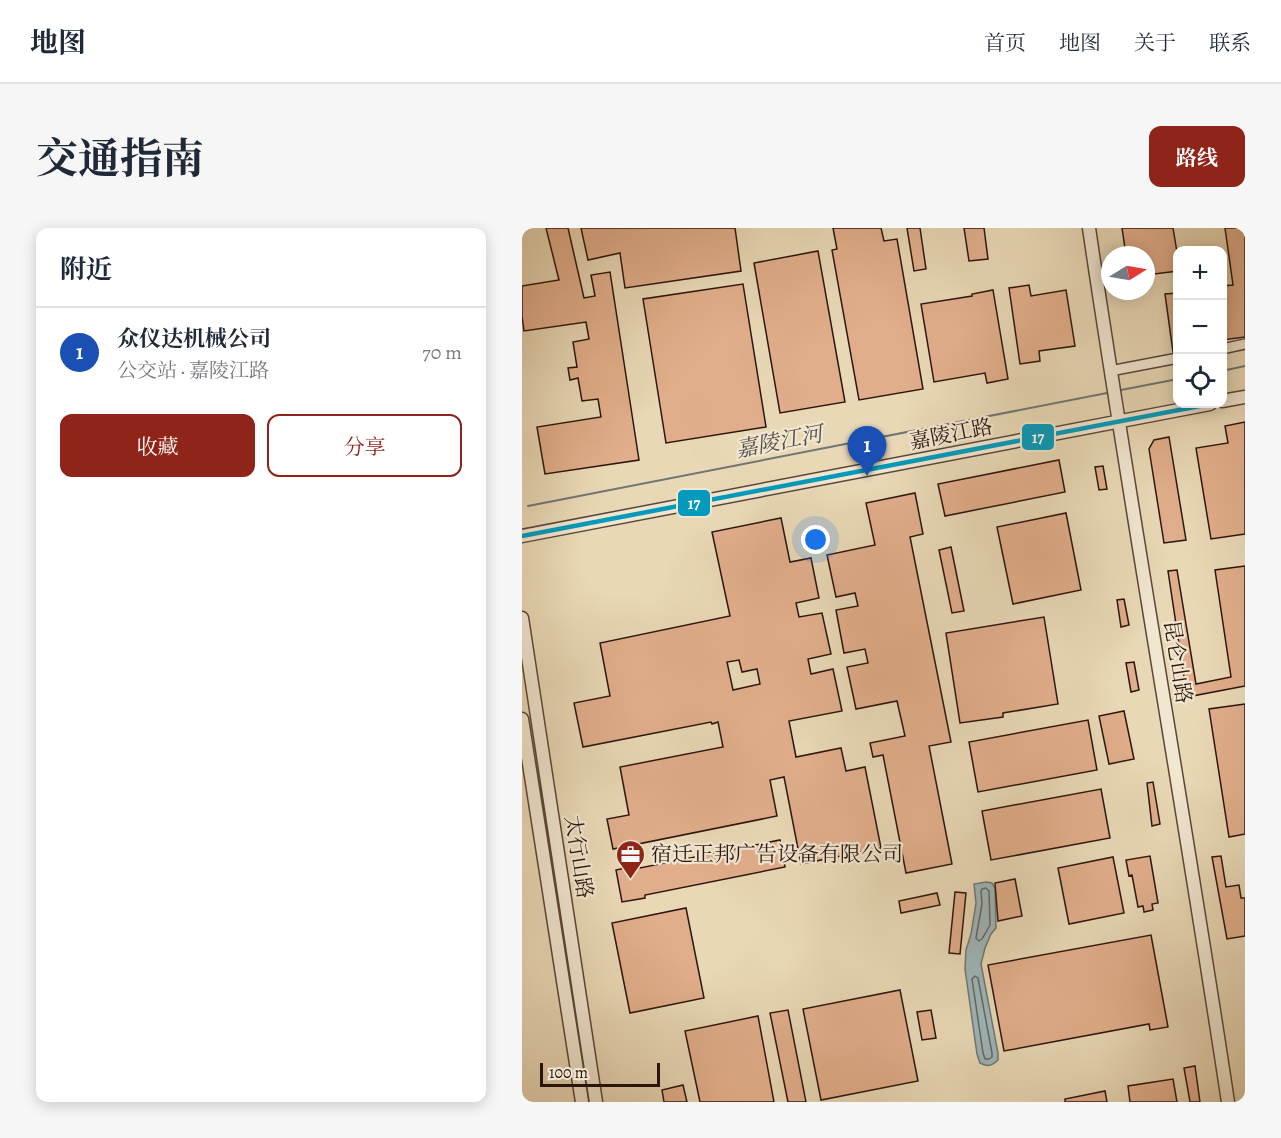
<!DOCTYPE html>
<html lang="zh">
<head>
<meta charset="utf-8">
<style>
	body { margin:0; font-family:Alegreya,"Noto Serif SC",serif; background:#f6f6f7; color:#1f2937 }
	.controls { position:absolute; right:18px; top:18px; display:grid; overflow:hidden; border-radius:12px; box-shadow:0 3px 15px #0003 }
	.controls button { width:54px; height:54px; display:grid; place-items:center; padding:0; border:0; border-bottom:2px solid #e0e1e3; background:#fff; color:#1f2937; font:30px sans-serif }
	.compass { position:absolute; left:579px; top:18px; width:54px; height:54px; border-radius:50%; background:#fff; box-shadow:0 3px 15px #0003; rotate:79deg }
	.scale { position:absolute; left:18px; bottom:15px; width:120px; box-sizing:border-box; padding-left:6px; border:3px solid #2b150d; border-top:0; font-size:16px; line-height:21px; white-space:nowrap; color:#2b150d; -webkit-text-stroke:4px #f1e6d0; paint-order:stroke }
	.you { position:absolute; left:294px; top:312px; width:21px; height:21px; margin:-15px; border:4px solid #fff; border-radius:50%; background:#1a73e8; box-shadow:0 0 0 9px #1a73e833 }
	.badge { display:grid; place-items:center; width:39px; height:39px; border-radius:50%; background:#8f2418; color:#fff; font-size:20px; font-weight:700 }
	.pin { position:absolute; translate:-50% -50px; filter:drop-shadow(0 2px 3px #0008) }
	.pin::after { content:''; position:absolute; top:32px; width:21px; height:18px; background:inherit; clip-path:polygon(0 0,100% 0,50% 100%) }
	.list { margin:0; padding:0; list-style:none }
	h2 { display:flex; justify-content:space-between; align-items:center; height:78px; margin:0; padding:0 24px; font-size:26px }
	h2 small { font-size:20px; font-weight:400; color:#747a83 }
	.list li { display:grid; grid-template-columns:39px 1fr auto; gap:18px; align-items:center; box-sizing:border-box; height:90px; padding:0 24px; border-top:2px solid #e0e1e3 }
	.list b { display:block; font-size:22px; white-space:nowrap }
	.list p { margin:0; font-size:20px; white-space:nowrap; color:#747a83 }
	.list em { font-size:20px; font-style:normal; color:#747a83 }
	.actions { display:flex; gap:12px; padding:18px 24px }
	.actions a { flex:1; padding:14px 0; border:2px solid #8f2418; border-radius:12px; text-align:center; font-size:21px; color:#8f2418 }
	.actions .main { background:#8f2418; color:#fff }
	.icon { flex:none; width:33px; height:33px; fill:none; stroke:currentColor; stroke-width:2; stroke-linecap:round; stroke-linejoin:round }
	.map { position:relative; flex:none; width:723px; height:874px; overflow:hidden; border-radius:12px }
	header { display:flex; align-items:center; gap:36px; box-sizing:border-box; height:84px; padding:0 30px; background:#fff; border-bottom:2px solid #e0e1e3 }
	header strong { font-size:28px }
	nav { display:flex; gap:33px; margin-inline-start:auto; font-size:21px }
	.intro { display:flex; align-items:center; justify-content:space-between; box-sizing:border-box; height:144px; padding:0 36px }
	h1 { margin:0; font-size:42px }
	.button { padding:15px 27px; border-radius:12px; background:#8f2418; color:#fff; font-size:21px; font-weight:700 }
	main { display:flex; gap:36px; padding:0 36px }
	aside { flex:1; background:#fff; border-radius:12px; box-shadow:0 3px 15px #0003 }
	.map>svg:first-child { display:block }
	.water { fill:#9eb6ba; stroke:#707675; stroke-width:1.5 }
	.lines { fill:none; stroke-linecap:round; stroke-linejoin:round }
	.shore { stroke:#646664; stroke-width:1.5 }
	.stream { stroke:#707675; stroke-width:2 }
	.building { fill:#e1ae8b; stroke:#2b150d; stroke-width:1.5; fill-rule:evenodd }
	.minor-casing { stroke:#5a4637; stroke-width:12 }
	.tertiary-casing { stroke:#5a4637; stroke-width:15 }
	.minor { stroke:#f1e6d0; stroke-width:9 }
	.tertiary { stroke:#f1e6d0; stroke-width:12 }
	.bus-1-casing { stroke:#f1e6d0; stroke-width:9 }
	.bus-1 { stroke:#049abb; stroke-width:4.5 }
	.labels { text-anchor:middle; dominant-baseline:central; stroke-width:4.5; stroke-linejoin:round; paint-order:stroke }
	.street-label { font-size:21px; fill:#2b150d; stroke:#f1e6d0 }
	.poi-label { font-size:21px; fill:#2b150d; stroke:#f1e6d0; text-anchor:start }
	.water-label { font-size:22px; font-style:italic; fill:#534d4a; stroke:#f1e6d0 }
	.line-badge { stroke:#f1e6d0; stroke-width:2 }
	.badge-label { font-size:16px; text-anchor:middle; font-weight:bold; fill:#fff }
</style>
</head>
<body>
<header>
<strong>地图</strong>
<nav><a>首页</a><a>地图</a><a>关于</a><a>联系</a></nav>
</header>
<div class="intro"><h1>交通指南</h1><a class="button">路线</a></div>
<main>
<aside>
<h2>附近<small></small></h2>
<ul class="list">
<li><span class="badge" style="background:#1a4fb4">1</span><div><b>众仪达机械公司</b><p>公交站 · 嘉陵江路</p></div><em>70 m</em></li>
</ul>
<div class="actions"><a class="main">收藏</a><a>分享</a></div>
</aside>
<div class="map">
<svg width="723" height="874" viewBox="0 0 723 874">
	<rect width="100%" height="100%" fill="#e9d8b6"/>
	<filter id="stains"><feTurbulence type="fractalNoise" baseFrequency=".00333" numOctaves="4"/><feColorMatrix values="0 0 0 0 .2 0 0 0 0 .09 0 0 0 0 .02 0 0 0 .5 -.17"/></filter>
	<radialGradient id="worn" r=".72"><stop offset=".6" stop-color="#630" stop-opacity="0"/><stop offset="1" stop-color="#630" stop-opacity=".3"/></radialGradient>
	<path class="water" d="M464,654L470,655L473,660L474,700L469,706L463,720L459,736L476,825V832C470,838 465,839 458,835L455,826L443,741L444,722L449,706L454,675L452,656Z"/>
	<g class="lines">
		<path class="shore" d="M464,660L467,663L468,697L460,711L457,713L454,710L460,676L459,663L460,661Z
			M453,748L456,750L470,825V829L467,831H463L461,825L450,751Z"/>
		<path class="stream" d="M700,143L723,138
			M599,162L656,151
			M6,278L585,165"/>
	</g>
	<path class="building" d="M24,0H46L62,70L73,68L69,47L88,44L117,232L23,246L15,199L79,189L76,171L60,173L56,150L48,152L46,140L55,139L51,114L67,111L64,94L2,103L0,88V58L37,52Z
		M59,0H213L219,43L103,60L98,25L66,32Z
		M311,0H359L362,13L375,11L401,161L337,172L310,22L315,21Z
		M385,0H398L404,41L392,43Z
		M442,0H462L466,31L447,33Z
		M600,0H651L656,30V43L624,47V27H604Z
		M703,0H723V109L700,112V58L711,57Z
		M296,23L323,174L258,185L232,35Z
		M221,56L244,199L144,215L121,71Z
		M507,57L509,68L544,62L553,118L517,123L518,133L498,136L487,60Z
		M471,62L486,151L465,155L463,145L412,154L399,76L450,68V66Z
		M656,65V123L651,124L643,66Z
		M723,194V306L689,311L674,220L706,215L703,198Z
		M647,209L664,312L642,315L627,221L632,212Z
		M537,232L543,264L423,288L416,256Z
		M581,238L585,261L577,262L573,239Z
		M393,265L401,306L388,309L429,514L407,518L430,636L384,645L361,527L351,529L348,515L383,508L375,473L334,481L325,439L346,435L343,421L322,425L314,382L336,378L333,365L314,369L305,327L353,317L344,275Z
		M544,285L559,362L491,376L475,299Z
		M259,290L268,334L289,330L297,370L274,375L277,389L300,385L309,426L286,431L289,446L311,441L320,483L267,493L274,529L319,520L324,543L343,539L359,620L279,636L262,549L248,552L255,588L91,621L85,591L107,587L98,539L201,519L196,494L190,496L189,494L61,519L52,475L88,468L78,415L208,388L190,304ZM217,432L220,444L235,441L238,456L211,462L205,434Z
		M429,319L442,383L430,385L417,322Z
		M723,338V458L665,469L646,343L655,342L674,456L709,449L693,342Z
		M602,371L607,397L599,399L595,372Z
		M522,389L536,476L481,485V489L438,495L424,405Z
		M612,434L617,462L609,464L604,435Z
		M723,476V606L707,609L687,481Z
		M602,483L612,531L587,536L577,488Z
		M566,492L575,542L456,564L447,514Z
		M631,554L638,596L630,598L625,555Z
		M579,561L588,610L469,632L460,583Z
		M258,612L263,639L123,667V670L100,674L94,642L117,637L118,640Z
		M628,628L636,675L630,676L631,682L622,684L621,678L616,679L610,647L607,648L604,632Z
		M699,628L704,659L717,657L719,670H723V708L705,711L690,629Z
		M591,629L602,685L547,696L536,640Z
		M493,651L500,688L476,693L473,655Z
		M433,664L444,665L438,726L427,725Z
		M415,665L418,677L379,685L377,673Z
		M164,680L182,770L108,785L90,695Z
		M629,707L646,799L628,802L627,796L482,823L466,737Z
		M378,762L396,853L299,872L281,781Z
		M266,782L284,874H266L248,785Z
		M409,782L414,810L400,812L395,784Z
		M236,788L252,874H178L163,803Z
		M673,838L678,874H668L662,840Z
		M651,851L655,874H608L606,858Z
		M161,857L165,874H142L140,862Z
		M583,863L585,874H543V871Z"/>
	<g class="lines">
		<defs>
			<path id="minor" d="M700,121L723,116
				M588,143L656,130"/>
			<path id="tertiary" d="M567,0C610,292 662,582 706,874
				M700,173L723,169
				M0,308L688,176
				M0,390L74,874
				M0,491L60,874"/>
		</defs>
		<use href="#minor" class="minor-casing"/>
		<use href="#tertiary" class="tertiary-casing"/>
		<use href="#minor" class="minor"/>
		<use href="#tertiary" class="tertiary"/>
		<defs>
			<path id="bus-1" d="M0,308L688,176"/>
		</defs>
		<use href="#bus-1" class="bus-1-casing"/>
		<use href="#bus-1" class="bus-1"/>
	</g>
	<defs>
		<symbol id="office-pin" viewBox="-11 -11 22 30"><path d="M0 17L-7.5 6A9.5 9.5 0 1 1 7.5 6Z" fill="#8f2418" stroke="#f1e6d0"/><path d="M-6-3h4V-5.5h4V-3h4V5H-6ZM-1-4.5V-3h2v-1.5ZM-6 0V1H6V0Z" fill="#fff"/></symbol>
	</defs>
	<g fill-rule="evenodd">
		<use href="#office-pin" x="92" y="610" width="33" height="45"/>
	</g>
	<g class="labels">
		<g class="street-label">
			<text transform="translate(429 206) rotate(-11)">嘉陵江路</text>
			<text transform="translate(656 434) rotate(81)">昆仑山路</text>
			<text transform="translate(57 629) rotate(81)">太行山路</text>
		</g>
		<g class="poi-label">
			<text x="129" y="626">宿迁正邦广告设备有限公司</text>
		</g>
		<g class="water-label">
			<text transform="translate(257 214) rotate(-11)">嘉陵江河</text>
		</g>
	</g>
	<g class="line-badge">
		<rect x="499" y="195" width="34" height="28" rx="6" fill="#049abb"/>
		<rect x="155" y="261" width="34" height="28" rx="6" fill="#049abb"/>
	</g>
	<g class="badge-label">
		<text x="516" y="215">17</text>
		<text x="172" y="281">17</text>
	</g>
	<rect width="100%" height="100%" filter="url(#stains)"/>
	<rect width="100%" height="100%" fill="url(#worn)"/>
</svg>
<div class="controls">
<button>+</button>
<button>−</button>
<button><svg class="icon" aria-label="locate" viewBox="0 0 24 24"><circle cx="12" cy="12" r="6"/><path d="M12 2v4M12 18v4M2 12h4M18 12h4"/></svg></button>
</div>
<svg class="compass" viewBox="-18 -18 36 36"><path d="M0-13l5 13h-10z" fill="#e53935"/><path d="M0 13l5-13h-10z" fill="#747a83"/></svg>
<div class="scale">100 m</div>
<div class="you"></div>
<div class="pin badge" style="left:345px;top:248px;background:#1a4fb4">1</div>
</div>
</main>
</body>
</html>
